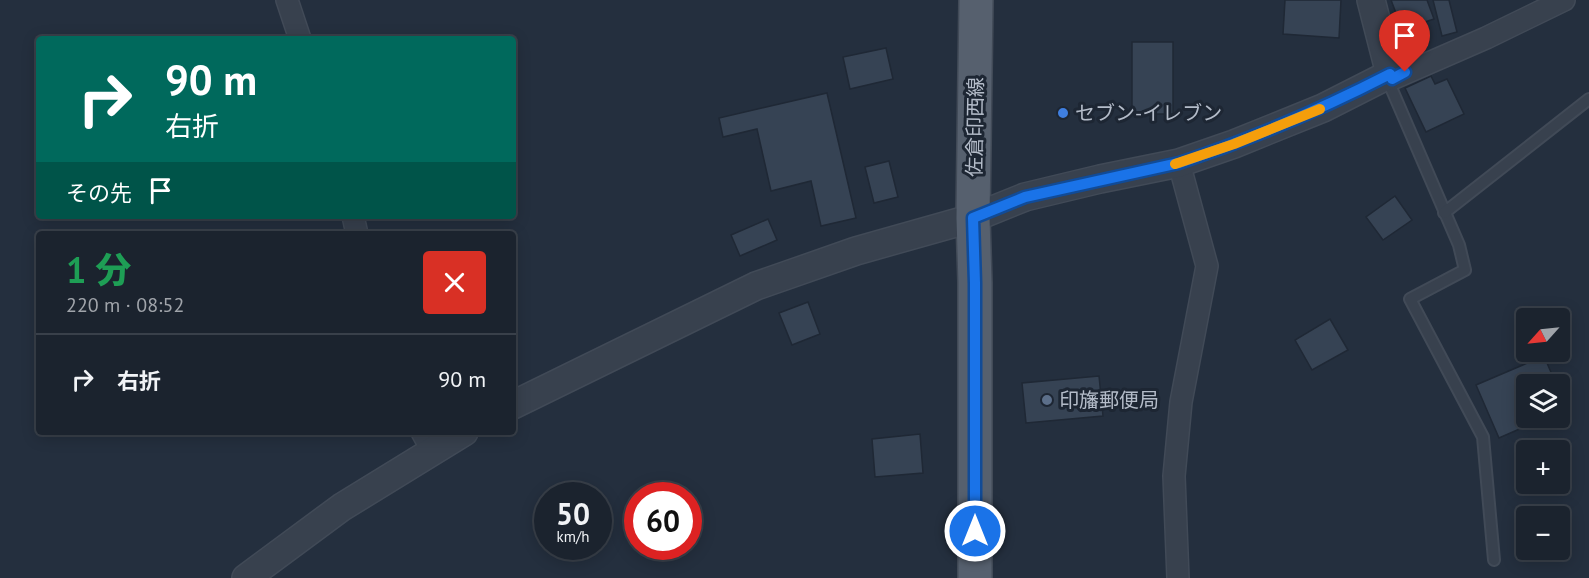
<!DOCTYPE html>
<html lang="ja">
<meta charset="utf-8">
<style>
:root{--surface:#1b232e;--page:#242b36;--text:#f1f3f6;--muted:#a0a4aa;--line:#39404a}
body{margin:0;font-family:"PT Sans","Noto Sans JP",sans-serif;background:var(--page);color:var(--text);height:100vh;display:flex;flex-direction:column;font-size:22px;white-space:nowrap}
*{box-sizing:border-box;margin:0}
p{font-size:20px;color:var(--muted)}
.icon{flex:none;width:33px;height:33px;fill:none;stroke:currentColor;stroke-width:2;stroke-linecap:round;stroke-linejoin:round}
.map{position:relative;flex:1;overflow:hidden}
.sheet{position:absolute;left:36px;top:231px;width:480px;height:204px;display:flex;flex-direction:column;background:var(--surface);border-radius:6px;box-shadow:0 3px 15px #0003,0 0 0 2px var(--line)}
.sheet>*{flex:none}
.banner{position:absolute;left:36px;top:36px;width:480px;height:183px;border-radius:6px;box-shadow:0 3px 15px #0003,0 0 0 2px var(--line);background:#00695c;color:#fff;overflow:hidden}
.needle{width:39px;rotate:243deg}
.tools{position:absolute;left:1516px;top:308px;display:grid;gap:12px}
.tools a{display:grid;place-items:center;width:54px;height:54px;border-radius:6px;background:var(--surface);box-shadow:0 3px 15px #0003,0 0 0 2px var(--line);font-size:30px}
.speed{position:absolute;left:534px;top:482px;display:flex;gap:12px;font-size:30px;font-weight:700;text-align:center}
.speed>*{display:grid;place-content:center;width:78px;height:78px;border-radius:50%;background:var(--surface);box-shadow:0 3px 15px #0003,0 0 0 2px var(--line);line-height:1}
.speed small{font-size:15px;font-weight:400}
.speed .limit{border:9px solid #d22;background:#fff;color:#111}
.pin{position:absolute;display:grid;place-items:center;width:51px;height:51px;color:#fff;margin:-62px -26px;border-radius:50% 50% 50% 0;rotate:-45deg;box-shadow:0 0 6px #0007}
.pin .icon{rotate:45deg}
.me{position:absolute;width:66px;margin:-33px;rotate:0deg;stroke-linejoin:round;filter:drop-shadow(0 0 4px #0008)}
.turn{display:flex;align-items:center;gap:21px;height:126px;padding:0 30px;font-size:27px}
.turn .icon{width:78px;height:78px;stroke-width:2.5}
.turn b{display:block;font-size:42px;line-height:51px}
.then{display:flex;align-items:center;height:57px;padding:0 30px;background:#0003;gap:12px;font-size:22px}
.round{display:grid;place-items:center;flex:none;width:63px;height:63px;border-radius:6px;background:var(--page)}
.headline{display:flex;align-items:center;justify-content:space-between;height:102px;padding:0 30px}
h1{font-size:36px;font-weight:800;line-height:45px;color:#1e9e55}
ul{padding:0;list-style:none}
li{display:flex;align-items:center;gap:18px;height:90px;padding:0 30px;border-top:2px solid var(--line)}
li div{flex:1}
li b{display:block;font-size:22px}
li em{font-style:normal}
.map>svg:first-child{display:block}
.building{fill:#364354;stroke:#1f2835;stroke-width:1.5}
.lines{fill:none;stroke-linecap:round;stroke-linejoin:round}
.service-casing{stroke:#414a57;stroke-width:14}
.minor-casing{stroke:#414a57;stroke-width:24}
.tertiary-casing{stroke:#414a57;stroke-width:30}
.primary-casing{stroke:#414a57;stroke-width:36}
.service{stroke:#38414e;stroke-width:10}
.minor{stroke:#38414e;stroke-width:21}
.tertiary{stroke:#38414e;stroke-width:27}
.primary{stroke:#56606e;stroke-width:33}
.route-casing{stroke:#114b97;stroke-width:15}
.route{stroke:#1a73e8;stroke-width:10}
.slow{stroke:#f59e0b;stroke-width:10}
.shop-dot{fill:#3f7fe0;stroke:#1d2633;stroke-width:2}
.service-dot{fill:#5c6f8a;stroke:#1d2633;stroke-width:2}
.labels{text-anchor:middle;stroke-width:6;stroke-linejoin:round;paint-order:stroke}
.poi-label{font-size:20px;fill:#b4bcc9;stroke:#1d2633;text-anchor:start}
.street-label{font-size:20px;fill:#b4bcc9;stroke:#1d2633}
</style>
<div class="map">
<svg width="1589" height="578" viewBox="0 0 1589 578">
<rect width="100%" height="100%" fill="#242f3e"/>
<g class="building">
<path d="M1285,0H1341L1339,38L1283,34Z"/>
<path d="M1391,0H1427L1434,19L1410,27L1404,11L1396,13Z"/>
<path d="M1433,0H1449L1457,32L1442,36Z"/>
<rect x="1132" y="42" width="41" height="72"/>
<path d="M886,48L893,79L850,89L843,57Z"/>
<path d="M1431,76L1435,84L1447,79L1464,114L1426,132L1405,88Z"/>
<path d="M827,93L856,218L821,226L811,181L771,191L757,129L723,137L719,118Z"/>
<path d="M889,161L898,197L874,203L865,167Z"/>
<path d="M1395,196L1412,220L1383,240L1366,217Z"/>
<path d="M768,219L777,240L740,256L731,235Z"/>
<path d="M808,302L820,334L792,345L779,313Z"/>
<path d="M1330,319L1348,350L1312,370L1295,340Z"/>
<path d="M1544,356L1556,384H1527V417H1547L1499,438L1476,385Z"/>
<path d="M1099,376L1103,416L1026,423L1022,383Z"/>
<path d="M920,434L923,473L875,477L872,439Z"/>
</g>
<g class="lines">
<g class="service-casing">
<g id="service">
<path d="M1386,76L1459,245L1465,270L1410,299L1483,437L1494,560"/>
<path d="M1444,213L1589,99"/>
</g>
</g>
<g class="minor-casing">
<g id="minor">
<path d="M287,0L300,39"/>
<path d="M1390,74L1392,79L1486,38L1564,0"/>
<path d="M353,216L357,234"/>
<path d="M422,432L432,450"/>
<path d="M1178,578L1174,476L1181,402L1207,266L1179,163"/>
</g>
</g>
<g class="tertiary-casing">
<g id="tertiary">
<path d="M513,405L756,286L856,251L973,218L1025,197L1100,179L1179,163L1234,144L1323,108L1390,74L1371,0"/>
<path d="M246,578L342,507L464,432"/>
</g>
</g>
<g class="primary-casing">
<path id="primary" d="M975,578V283L973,218L976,0"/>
</g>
<use href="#service" class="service"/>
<use href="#minor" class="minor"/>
<use href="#tertiary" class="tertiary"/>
<use href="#primary" class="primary"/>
</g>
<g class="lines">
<g class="route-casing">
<path id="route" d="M975,531V283L973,218L1025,197L1179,163C1252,139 1322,109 1390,74L1392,79L1405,72"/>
</g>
<use href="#route" class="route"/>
<path class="slow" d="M1175,164L1234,144L1320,109"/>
</g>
<circle class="shop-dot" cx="1063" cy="113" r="6"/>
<circle class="service-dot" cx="1047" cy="400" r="6"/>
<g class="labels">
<g class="poi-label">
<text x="1075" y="120">セブン-イレブン</text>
<text x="1059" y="407">印旛郵便局</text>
</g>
<g class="street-label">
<text transform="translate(975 127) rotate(-89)" y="7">佐倉印西線</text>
</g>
</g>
</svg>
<div class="tools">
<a><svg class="needle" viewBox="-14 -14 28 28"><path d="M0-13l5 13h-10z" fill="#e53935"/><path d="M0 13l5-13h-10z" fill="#a0a4aa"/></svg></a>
<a><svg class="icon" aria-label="layers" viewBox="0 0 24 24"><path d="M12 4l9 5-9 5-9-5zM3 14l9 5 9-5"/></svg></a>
<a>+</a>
<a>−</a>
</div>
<div class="speed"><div>50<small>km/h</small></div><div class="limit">60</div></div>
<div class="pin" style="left:1405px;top:72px;background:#d93025"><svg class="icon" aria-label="arrive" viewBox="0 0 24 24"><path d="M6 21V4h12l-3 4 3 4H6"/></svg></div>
<svg class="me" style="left:975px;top:531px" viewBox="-20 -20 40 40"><circle r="17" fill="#1a73e8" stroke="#fff" stroke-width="3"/><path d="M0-11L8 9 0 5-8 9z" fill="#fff"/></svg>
<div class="banner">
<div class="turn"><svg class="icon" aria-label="right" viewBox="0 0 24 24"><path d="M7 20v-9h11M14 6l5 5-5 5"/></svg><div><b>90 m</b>右折</div></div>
<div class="then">その先<svg class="icon" aria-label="arrive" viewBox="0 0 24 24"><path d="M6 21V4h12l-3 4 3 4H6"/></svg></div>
</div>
<section class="sheet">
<div class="headline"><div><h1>1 分</h1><p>220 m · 08:52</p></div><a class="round" style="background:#d93025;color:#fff"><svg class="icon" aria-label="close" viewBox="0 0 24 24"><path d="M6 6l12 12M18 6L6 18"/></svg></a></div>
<ul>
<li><svg class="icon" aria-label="right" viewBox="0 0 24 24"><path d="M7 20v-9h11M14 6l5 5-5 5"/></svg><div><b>右折</b></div><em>90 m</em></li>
</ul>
</section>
</div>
